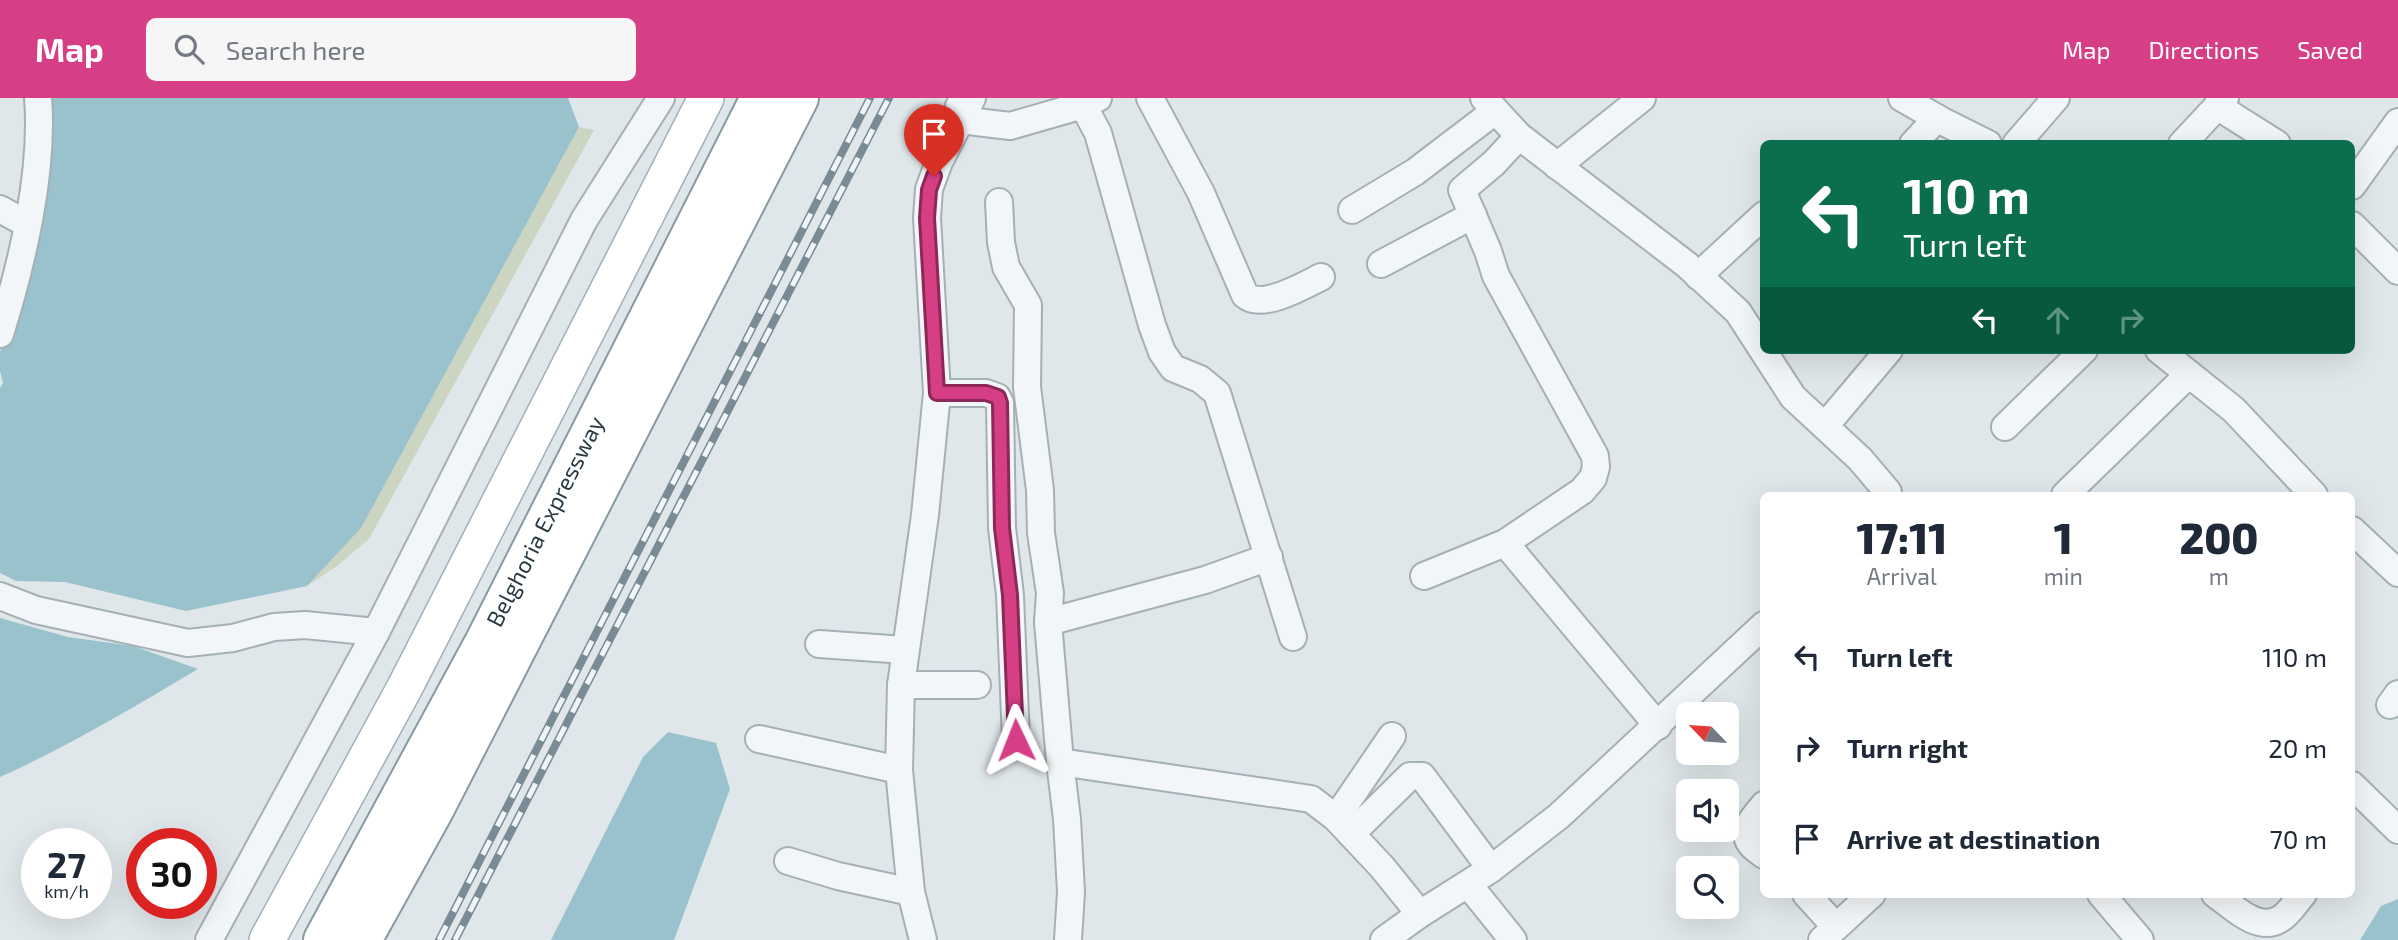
<!DOCTYPE html>
<style>
:root{--surface:#fff;--page:#f6f6f7;--text:#1f2937;--muted:#747a83;--accent:#d63e86}
body{margin:0;font-family:"Exo 2",sans-serif;background:var(--page);color:var(--text);height:100vh;display:flex;flex-direction:column;font-size:26px;white-space:nowrap}
*{box-sizing:border-box;margin:0}
p{font-size:23px;color:var(--muted)}
.icon{flex:none;width:38px;height:38px;fill:none;stroke:currentColor;stroke-width:2;stroke-linecap:round;stroke-linejoin:round}
.map{position:relative;flex:1;overflow:hidden}
.panel{position:absolute;left:1760px;top:394px;width:595px;height:406px;display:flex;flex-direction:column;background:var(--surface);border-radius:10px;box-shadow:0 7px 28px #0002}
.panel>*{flex:none}
.banner{position:absolute;left:1760px;top:42px;width:595px;height:214px;border-radius:10px;box-shadow:0 7px 28px #0002;background:#0b6e4f;color:#fff;overflow:hidden}
.needle{width:46px;rotate:295deg}
.fabs{position:absolute;left:1676px;top:604px;display:grid;gap:14px}
.fabs a{display:grid;place-items:center;width:63px;height:63px;border-radius:10px;background:var(--surface);box-shadow:0 7px 28px #0002;font-size:35px}
.speed{position:absolute;left:21px;top:730px;display:flex;gap:14px;font-size:35px;font-weight:700;text-align:center}
.speed>*{display:grid;place-content:center;width:91px;height:91px;border-radius:50%;background:var(--surface);box-shadow:0 7px 28px #0002;line-height:1}
.speed small{font-size:18px;font-weight:400}
.speed .limit{border:10px solid #d22;background:#fff;color:#111}
.pin{position:absolute;display:grid;place-items:center;width:60px;height:60px;color:#fff;margin:-72px -30px;border-radius:50% 50% 50% 0;rotate:-45deg;box-shadow:0 0 7px #0007}
.pin .icon{rotate:45deg}
.me{position:absolute;width:77px;margin:-38px;rotate:358deg;stroke-linejoin:round;filter:drop-shadow(0 0 5px #0008)}
.turn{display:flex;align-items:center;gap:24px;height:147px;padding:0 28px;font-size:32px}
.turn .icon{width:91px;height:91px;stroke-width:2.5}
.turn b{display:block;font-size:49px;line-height:60px}
.lanes{display:flex;align-items:center;height:66px;padding:0 28px;background:#0003;justify-content:center;gap:35px;direction:ltr}
.lanes .off{opacity:.35}
.eta{display:flex;justify-content:space-evenly;align-items:center;height:119px;text-align:center}
.eta b{font-size:42px;font-weight:800;line-height:49px}
ul{padding:0;list-style:none}
li{display:flex;align-items:center;gap:21px;height:91px;padding:0 28px}
li div{flex:1}
li b{display:block;font-size:26px}
li em{font-style:normal}
header{display:flex;align-items:center;gap:42px;box-sizing:border-box;height:98px;padding:0 35px;background:var(--accent);color:#fff}
header strong{font-size:33px}
nav{display:flex;gap:38px;margin-inline-start:auto;font-size:24px}
.search{width:490px;height:63px;background:var(--page);display:flex;align-items:center;gap:18px;box-sizing:border-box;padding:0 24px;border-radius:10px;color:var(--muted);font-size:26px}
.map>svg:first-child{display:block}
.green{fill:#ccd5c1}
.water{fill:#99c2cc}
.lines{fill:none;stroke-linecap:round;stroke-linejoin:round}
.minor-casing{stroke:#a5b0b5;stroke-width:30}
.major-casing{stroke:#9fb0b7;stroke-width:38}
.highway-casing{stroke:#879aa2;stroke-width:42}
.minor{stroke:#f3f6f8;stroke-width:26}
.major{stroke:#fff;stroke-width:35}
.highway{stroke:#fff;stroke-width:38}
.rail-casing{stroke:#798c95;stroke-width:8}
.rail{stroke:#f0f5f7;stroke-width:5;stroke-dasharray:16;stroke-linecap:butt}
.route-casing{stroke:#8b2857;stroke-width:18}
.route{stroke:#d63e86;stroke-width:12}
.labels{text-anchor:middle;stroke-width:5;stroke-linejoin:round;paint-order:stroke}
.street-label{font-size:23px;fill:#283a43;stroke:#f0f5f7}
</style>
<header>
<strong>Map</strong>
<div class="search"><svg class="icon" aria-label="search" viewBox="0 0 24 24"><circle cx="10" cy="10" r="6"/><path d="M15 15l6 6"/></svg>Search here</div>
<nav><a>Map</a><a>Directions</a><a>Saved</a></nav>
</header>
<div class="map">
<svg width="2398" height="842" viewBox="0 0 2398 842">
<rect width="100%" height="100%" fill="#e0e7ea"/>
<path class="green" d="M579,29L594,32L369,441L337,468L307,488L361,429Z"/>
<g class="water">
<path d="M42,0H568L579,29L361,430L307,488L186,513L65,484L16,483L0,475V290L3,285L0,273V255L44,39Z"/>
<path d="M0,520L68,539L133,548L198,571C134,609 69,648 0,679Z"/>
<path d="M668,634L716,645L730,691L674,842H551L643,659Z"/>
<path d="M2398,801V842H2360L2381,808Z"/>
</g>
<g class="lines">
<g class="minor-casing">
<g id="minor">
<path d="M1150,0L1201,95L1245,197C1262,212 1303,188 1321,179"/>
<path d="M1484,0L1519,38L1687,167L1738,214L1793,299L1860,361L1888,394"/>
<path d="M1902,0L1944,24L1988,46"/>
<path d="M1083,7L1098,35L1152,227L1162,254L1173,270L1200,281L1217,295L1293,539"/>
<path d="M959,8L960,22L1010,28L1083,7L1098,0"/>
<path d="M2217,8L2277,46"/>
<path d="M1913,46L1937,20"/>
<path d="M2016,46L2056,0"/>
<path d="M2182,46L2225,0"/>
<path d="M1557,68L1642,0"/>
<path d="M2352,88L2398,24"/>
<path d="M999,104L1001,144L1006,169L1028,207L1027,289L1040,392L1041,435L1050,495L1048,524"/>
<path d="M0,111L27,126"/>
<path d="M1352,112L1415,74L1495,13"/>
<path d="M2352,127L2398,173"/>
<path d="M1381,166L1473,117"/>
<path d="M1698,178L1764,117"/>
<path d="M0,236C22,166 44,73 38,0"/>
<path d="M2159,252L2234,312L2314,397"/>
<path d="M937,295H986L997,299L1000,305L1002,430L1010,497L1016,642"/>
<path d="M1825,328L1889,252"/>
<path d="M2005,329L2084,252"/>
<path d="M2065,397L2189,276"/>
<path d="M2352,432L2398,475"/>
<path d="M1505,445L1658,628"/>
<path d="M1424,478L1505,445L1582,393L1593,380L1596,369L1595,358L1496,178L1488,153L1462,92L1494,65L1519,38"/>
<path d="M0,498L36,512L188,545L233,540L274,529L305,527L376,534"/>
<path d="M819,546L905,552"/>
<path d="M901,587H977"/>
<path d="M2390,607L2398,596"/>
<path d="M759,641L899,672"/>
<path d="M1060,664L1311,701L1336,720L1382,769L1420,816"/>
<path d="M2352,687L2398,732"/>
<path d="M1764,707C1756,717 1741,731 1750,745C1752,749 1760,754 1764,757"/>
<path d="M1336,720L1392,638"/>
<path d="M1351,736L1410,678H1422L1491,771"/>
<path d="M788,763L838,778L911,794"/>
<path d="M1468,786L1513,842"/>
<path d="M1806,796L1835,828"/>
<path d="M2101,796L2140,842"/>
<path d="M2215,796C2232,808 2258,835 2280,821C2289,816 2296,804 2303,796"/>
<path d="M209,842L376,534L584,122L661,0"/>
<path d="M923,842L911,794L899,672L901,587L925,417L937,295L927,120L929,91L939,64L972,0"/>
<path d="M1068,842L1071,794L1067,721L1060,664L1048,524L1205,482L1269,459"/>
<path d="M1384,842L1420,816L1491,771L1559,718L1764,527"/>
<path d="M1822,842L1872,796"/>
</g>
</g>
<g class="major-casing">
<path id="major" d="M267,842L405,589L706,0"/>
</g>
<g class="highway-casing">
<g id="highway">
<path id="s1" d="M323,842L485,543L760,0"/>
<path d="M362,842L434,712L799,0"/>
</g>
</g>
<use href="#minor" class="minor"/>
<use href="#major" class="major"/>
<use href="#highway" class="highway"/>
<g class="rail-casing">
<g id="rail">
<path d="M439,842L870,0"/>
<path d="M455,842L889,0"/>
</g>
</g>
<use href="#rail" class="rail"/>
</g>
<g class="lines">
<g class="route-casing">
<path id="route" d="M934,78L929,92L927,120L937,295H986L998,299L1000,305L1002,430L1010,497L1016,642"/>
</g>
<use href="#route" class="route"/>
</g>
<g class="labels">
<g class="street-label">
<text dy="8" stroke="none"><textPath href="#s1" startOffset="474">Belghoria Expressway</textPath></text>
</g>
</g>
</svg>
<div class="fabs">
<a><svg class="needle" viewBox="-14 -14 28 28"><path d="M0-13l5 13h-10z" fill="#e53935"/><path d="M0 13l5-13h-10z" fill="#747a83"/></svg></a>
<a><svg class="icon" aria-label="sound" viewBox="0 0 24 24"><path d="M4 9h4l5-4v14l-5-4H4zM17 9q2 3 0 6"/></svg></a>
<a><svg class="icon" aria-label="search" viewBox="0 0 24 24"><circle cx="10" cy="10" r="6"/><path d="M15 15l6 6"/></svg></a>
</div>
<div class="speed"><div>27<small>km/h</small></div><div class="limit">30</div></div>
<div class="pin" style="left:934px;top:78px;background:#d93025"><svg class="icon" aria-label="arrive" viewBox="0 0 24 24"><path d="M6 21V4h12l-3 4 3 4H6"/></svg></div>
<svg class="me" style="left:1016px;top:642px" viewBox="-20 -20 40 40"><path d="M0-17L14 15 0 8-14 15z" fill="#d63e86" stroke="#fff" stroke-width="4"/></svg>
<div class="banner">
<div class="turn"><svg class="icon" aria-label="left" viewBox="0 0 24 24"><path d="M17 20v-9H6M10 6l-5 5 5 5"/></svg><div><b>110 m</b>Turn left</div></div>
<div class="lanes"><svg class="icon" aria-label="left" viewBox="0 0 24 24"><path d="M17 20v-9H6M10 6l-5 5 5 5"/></svg><svg class="icon off" aria-label="ahead" viewBox="0 0 24 24"><path d="M12 20V5M6 11l6-6 6 6"/></svg><svg class="icon off" aria-label="right" viewBox="0 0 24 24"><path d="M7 20v-9h11M14 6l5 5-5 5"/></svg></div>
</div>
<section class="panel">
<div class="eta">
<div><b>17:11</b><p>Arrival</p></div>
<div><b>1</b><p>min</p></div>
<div><b>200</b><p>m</p></div>
</div>
<ul>
<li><svg class="icon" aria-label="left" viewBox="0 0 24 24"><path d="M17 20v-9H6M10 6l-5 5 5 5"/></svg><div><b>Turn left</b></div><em>110 m</em></li>
<li><svg class="icon" aria-label="right" viewBox="0 0 24 24"><path d="M7 20v-9h11M14 6l5 5-5 5"/></svg><div><b>Turn right</b></div><em>20 m</em></li>
<li><svg class="icon" aria-label="arrive" viewBox="0 0 24 24"><path d="M6 21V4h12l-3 4 3 4H6"/></svg><div><b>Arrive at destination</b></div><em>70 m</em></li>
</ul>
</section>
</div>
